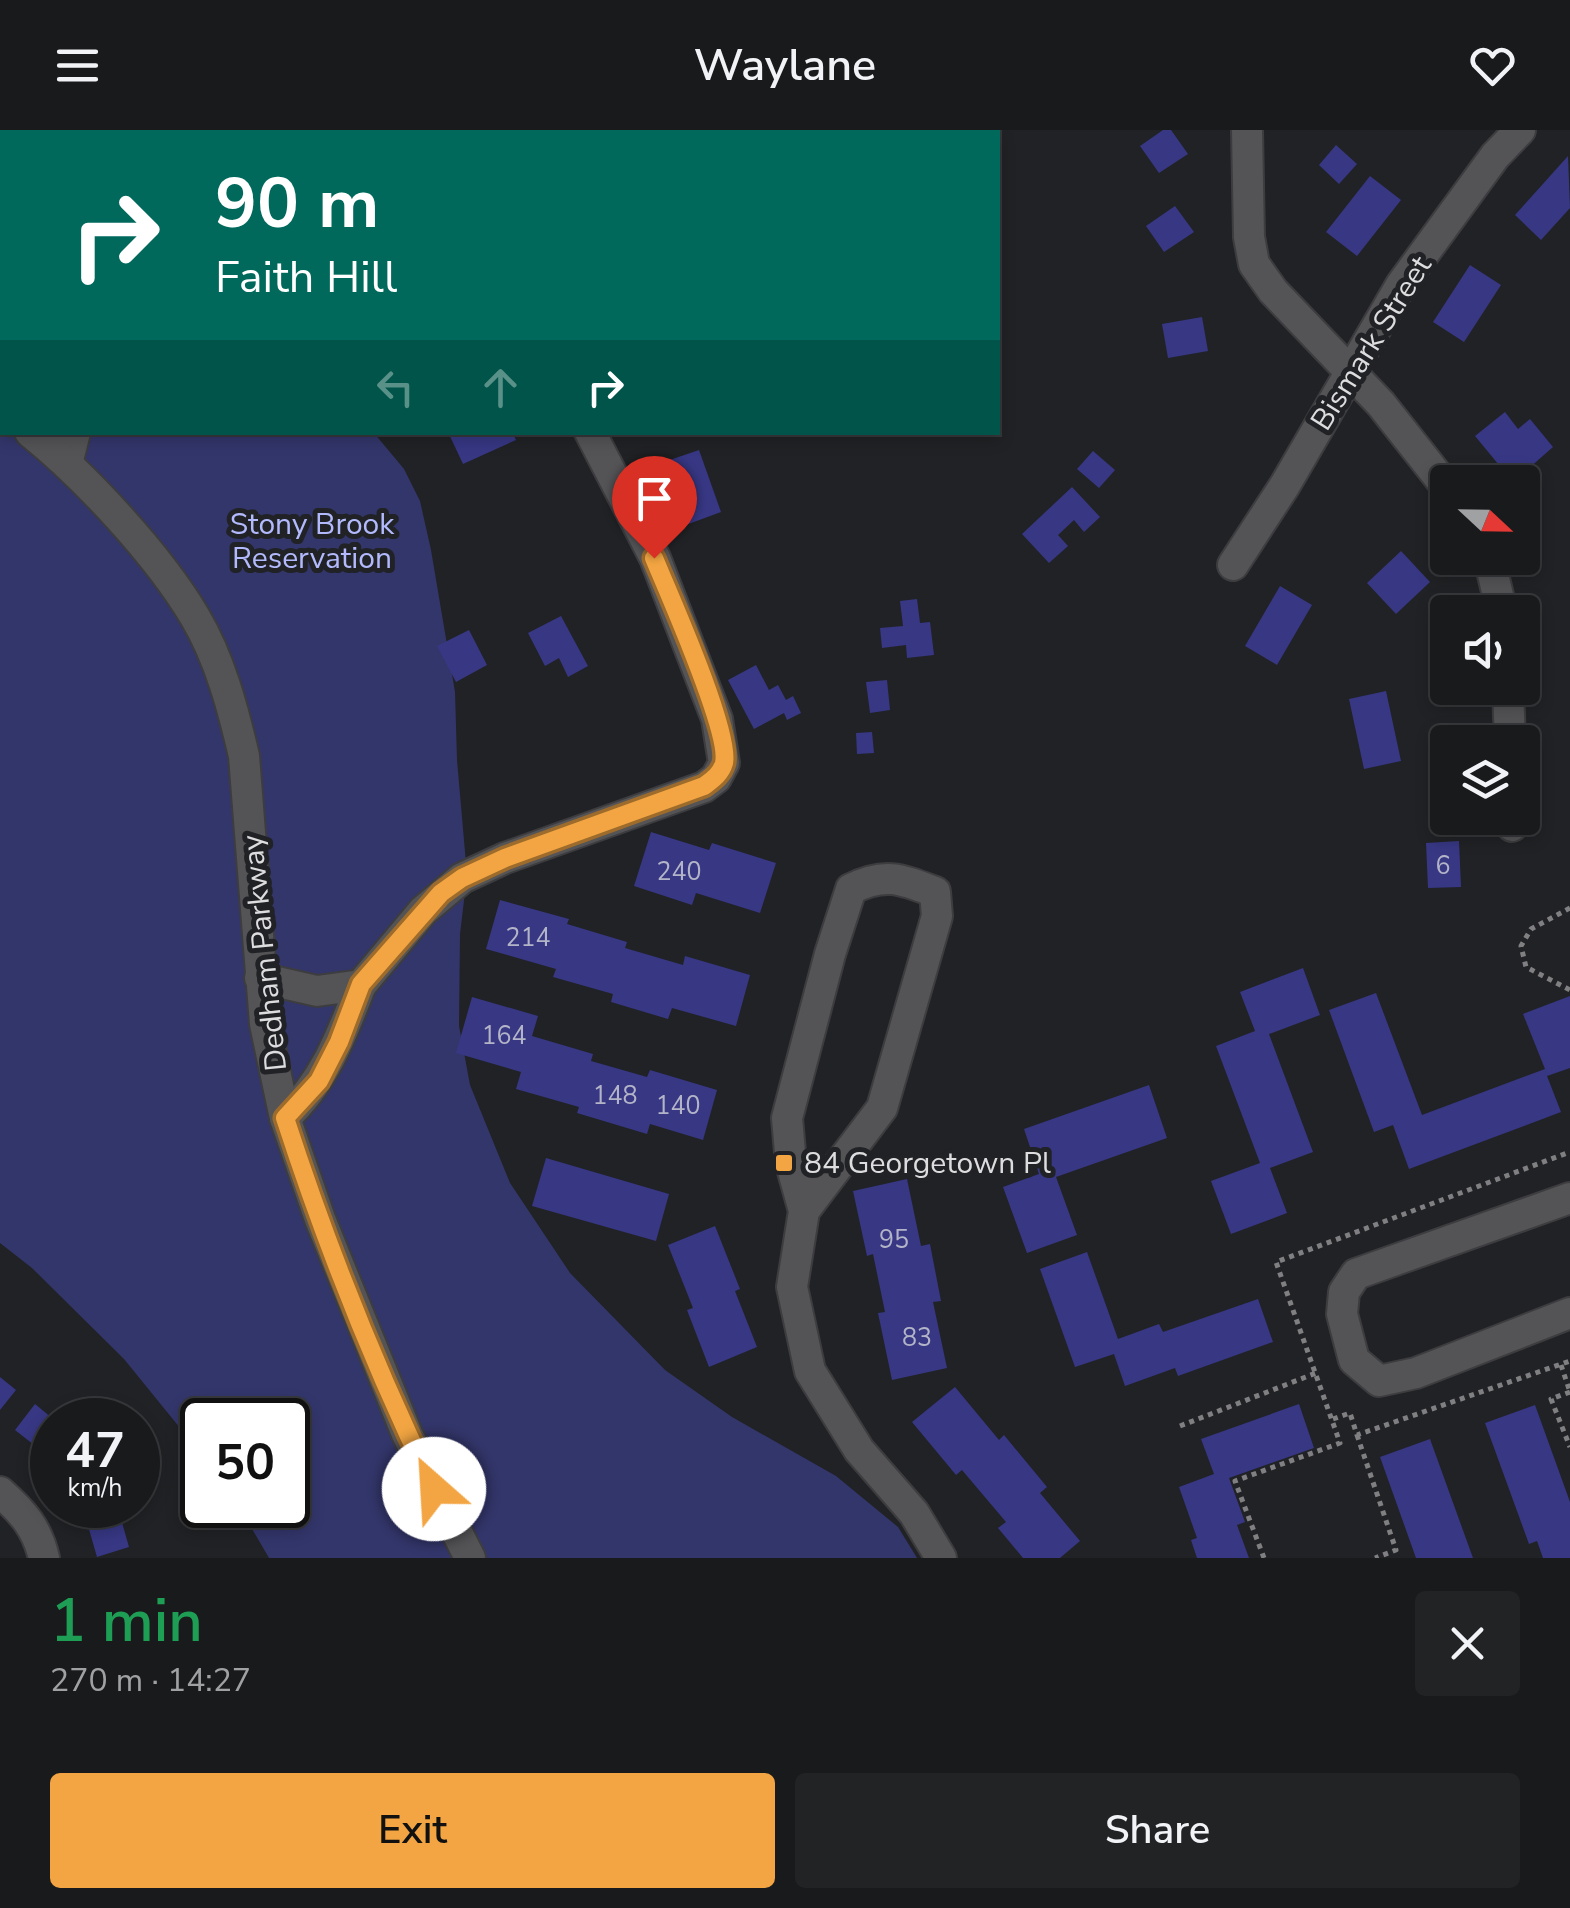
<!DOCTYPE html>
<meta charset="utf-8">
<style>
:root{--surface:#191a1c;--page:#222325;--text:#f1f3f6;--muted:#9fa1a3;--line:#37383b;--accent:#f2a542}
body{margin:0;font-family:"Nunito Sans",sans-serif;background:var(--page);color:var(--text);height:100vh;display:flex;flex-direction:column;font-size:38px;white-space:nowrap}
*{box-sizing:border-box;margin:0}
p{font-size:32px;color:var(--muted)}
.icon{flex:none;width:55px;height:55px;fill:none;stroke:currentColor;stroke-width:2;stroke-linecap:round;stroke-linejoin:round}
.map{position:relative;height:1428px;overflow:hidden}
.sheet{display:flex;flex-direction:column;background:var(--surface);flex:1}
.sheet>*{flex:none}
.banner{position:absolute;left:0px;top:0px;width:1000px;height:305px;box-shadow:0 5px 15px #0003,0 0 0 2px var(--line);background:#00695c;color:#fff;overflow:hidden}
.needle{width:65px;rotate:112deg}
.fabs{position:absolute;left:1430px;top:335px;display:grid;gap:20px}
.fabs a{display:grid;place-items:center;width:110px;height:110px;border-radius:10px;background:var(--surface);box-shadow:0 5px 15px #0003,0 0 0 2px var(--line);font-size:50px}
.speed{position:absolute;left:30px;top:1268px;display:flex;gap:20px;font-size:50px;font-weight:700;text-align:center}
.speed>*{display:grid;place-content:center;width:130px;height:130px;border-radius:50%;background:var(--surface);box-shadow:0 5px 15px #0003,0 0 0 2px var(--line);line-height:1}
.speed small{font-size:25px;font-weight:400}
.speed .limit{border:5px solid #111;border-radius:15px;background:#fff;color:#111}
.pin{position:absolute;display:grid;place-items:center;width:85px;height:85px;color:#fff;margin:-102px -42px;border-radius:50% 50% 50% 0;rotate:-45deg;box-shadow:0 0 10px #0007}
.pin .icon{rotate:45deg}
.me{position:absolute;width:110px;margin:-55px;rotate:334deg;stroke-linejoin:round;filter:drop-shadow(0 0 8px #0008)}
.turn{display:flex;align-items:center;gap:35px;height:210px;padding:0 50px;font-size:45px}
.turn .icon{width:130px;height:130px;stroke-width:2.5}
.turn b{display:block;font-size:70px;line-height:85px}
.lanes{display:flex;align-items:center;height:95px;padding:0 50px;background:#0003;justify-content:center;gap:50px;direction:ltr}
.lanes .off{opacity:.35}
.round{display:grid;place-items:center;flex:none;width:105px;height:105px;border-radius:10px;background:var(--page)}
.summary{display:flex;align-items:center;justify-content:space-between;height:170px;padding:0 50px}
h1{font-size:60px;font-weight:600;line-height:75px;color:#1e9e55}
.action{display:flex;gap:20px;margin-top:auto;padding:20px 50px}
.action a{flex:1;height:115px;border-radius:10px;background:var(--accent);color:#111;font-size:40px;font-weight:600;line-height:115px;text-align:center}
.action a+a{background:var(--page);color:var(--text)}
header{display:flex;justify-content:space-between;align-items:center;height:130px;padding:0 50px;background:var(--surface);font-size:45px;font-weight:600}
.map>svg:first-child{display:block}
.green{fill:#33366b}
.building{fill:#373784}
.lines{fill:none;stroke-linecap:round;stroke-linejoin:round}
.street-casing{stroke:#3d3d40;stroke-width:34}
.secondary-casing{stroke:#3d3d40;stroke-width:34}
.path{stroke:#808083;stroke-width:5;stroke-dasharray:5 5;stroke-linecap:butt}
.street{stroke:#545457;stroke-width:30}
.secondary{stroke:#545457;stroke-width:30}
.route-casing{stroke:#9d6b2b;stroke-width:25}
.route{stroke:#f2a542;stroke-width:18}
.poi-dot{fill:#f2a542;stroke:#212225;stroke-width:4}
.labels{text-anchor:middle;stroke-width:10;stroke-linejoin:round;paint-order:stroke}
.number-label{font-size:25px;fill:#b4b4c8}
.street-label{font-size:30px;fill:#dddddf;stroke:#212225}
.park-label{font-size:30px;fill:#b2bafd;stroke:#212225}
.poi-label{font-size:30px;fill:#dddddf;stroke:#212225;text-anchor:start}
</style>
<header><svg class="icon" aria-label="menu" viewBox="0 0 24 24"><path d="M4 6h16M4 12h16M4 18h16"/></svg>Waylane<svg class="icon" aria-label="heart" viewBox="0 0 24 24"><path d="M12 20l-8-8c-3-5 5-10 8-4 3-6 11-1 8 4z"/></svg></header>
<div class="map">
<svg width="1570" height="1428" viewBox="0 0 1570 1428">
<rect width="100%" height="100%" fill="#212225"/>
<path class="green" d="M0,0L132,2H2V302L374,303L404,339L420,371L431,420L455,562L457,630L467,745L460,804L459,896L470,955L510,1053L570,1143L665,1240L732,1287L836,1346L898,1397L917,1428H269L238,1375H288V1290H202V1325L124,1229L32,1138L0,1113Z"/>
<g class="building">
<path d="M1163,0H1171L1188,24L1159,43L1140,16Z"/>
<path d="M1336,15L1357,34L1339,54L1319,35Z"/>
<path d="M1568,26L1570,78L1541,110L1515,85Z"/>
<path d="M1370,46L1401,70L1357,126L1326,102Z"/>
<path d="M1175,76L1194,102L1164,122L1146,96Z"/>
<path d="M1470,135L1501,155L1464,212L1433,192Z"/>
<path d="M1202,187L1208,221L1168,228L1162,194Z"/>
<path d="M1505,282L1518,299L1530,289L1553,317L1513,352L1475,306Z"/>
<path d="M448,302H512L516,310L463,334Z"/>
<path d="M699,320L721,382L683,396L661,333Z"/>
<path d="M1093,321L1115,340L1099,358L1077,339Z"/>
<path d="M1072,357L1100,387L1084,402L1074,390L1058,405L1068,416L1049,433L1022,404Z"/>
<path d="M1401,421L1430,452L1396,484L1367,453Z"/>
<path d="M1280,456L1312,475L1277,535L1245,516Z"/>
<path d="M917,469L920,493L930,492L934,525L907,528L906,515L882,518L880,498L903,496L900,471Z"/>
<path d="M561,486L588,536L568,547L559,528L545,536L528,503Z"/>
<path d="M469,500L487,535L456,552L437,516Z"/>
<path d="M756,535L769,560L778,555L786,570L793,566L801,583L787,590L784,583L754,599L728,550Z"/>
<path d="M887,550L890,580L870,583L866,552Z"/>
<path d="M1386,561L1401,631L1364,639L1349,569Z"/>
<path d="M872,602L874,623L857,624L856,603Z"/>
<path d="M651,702L709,720L712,713L776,733L760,783L696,763L692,775L634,756Z"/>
<path d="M1459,711L1461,757L1428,758L1426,713Z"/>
<path d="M500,770L569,789L567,794L627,812L625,818L683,835L685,826L750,845L736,896L672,878L668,889L611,872L613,864L553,847L556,839L486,819Z"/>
<path d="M1303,838L1320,885L1269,904L1313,1022L1270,1038L1287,1083L1231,1104L1211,1051L1260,1033L1216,916L1255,901L1240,862Z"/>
<path d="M1376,863L1422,985L1545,939L1523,884L1570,866V938L1547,946L1561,982L1409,1039L1393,995L1374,1002L1329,880Z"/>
<path d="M472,867L538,886L532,906L593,924L591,931L647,947L650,940L717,960L703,1010L650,994L647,1004L577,983L579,977L516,959L521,942L456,923Z"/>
<path d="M1149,955L1167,1008L1056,1047L1077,1105L1027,1123L1003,1057L1039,1044L1024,999Z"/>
<path d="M546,1028L669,1064L656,1111L532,1076Z"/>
<path d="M907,1049L921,1116L930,1114L941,1171L933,1172L947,1238L892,1250L878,1183L885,1182L873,1124L867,1126L853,1061Z"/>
<path d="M715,1096L740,1159L735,1161L757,1217L709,1237L687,1180L693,1178L668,1115Z"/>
<path d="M1087,1122L1118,1209L1159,1194L1163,1202L1258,1169L1273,1212L1178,1246L1175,1238L1125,1256L1114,1224L1075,1237L1040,1139Z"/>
<path d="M0,1247L16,1260L0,1280Z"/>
<path d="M955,1257L999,1310L1004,1305L1047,1357L1040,1363L1080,1411L1060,1428H1023L998,1398L1006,1392L962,1340L956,1345L912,1292Z"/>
<path d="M35,1274L52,1288V1329L15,1300Z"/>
<path d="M1299,1274L1314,1318L1229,1348L1245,1392L1237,1395L1249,1428H1197L1191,1410L1197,1408L1179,1357L1214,1344L1201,1309Z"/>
<path d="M1535,1275L1570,1372V1428H1543L1537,1411L1529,1414L1485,1293Z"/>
<path d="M1430,1309L1473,1428H1416L1380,1327Z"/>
<path d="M82,1375H117L129,1417L97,1427Z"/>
</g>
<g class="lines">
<g class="street-casing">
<g id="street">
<path d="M1247,0L1249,107L1254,134L1273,161L1381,274L1448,359"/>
<path d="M67,334L75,302"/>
<path d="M1489,428L1502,482"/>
<path d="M1233,435L1285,355L1401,155L1495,26L1520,0"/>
<path d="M1508,558L1510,612"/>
<path d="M1511,688L1512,696"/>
<path d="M260,848L317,861L361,855C342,904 325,951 285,988"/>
<path d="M361,855L423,781L462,748L505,728L704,657L716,648L724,633L717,589L655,428L590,302"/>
<path d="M1570,1068L1356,1144L1344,1162L1342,1184L1354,1230L1379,1251L1416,1243L1570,1183"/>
<path d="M804,1081L882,978L937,786L935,762C901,749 885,742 851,759L830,824L787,988L791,1034L804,1081L792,1157L810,1241L859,1320L914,1383L941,1428"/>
<path d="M0,1362C23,1382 37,1398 44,1428"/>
</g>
</g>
<g class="secondary-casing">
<g id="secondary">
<path d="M0,280L2,282"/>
<path d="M30,302C86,347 159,426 195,487C220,529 233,579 244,626L265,894L285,988L320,1089L407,1304L470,1428"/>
</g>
</g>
<g class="path">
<path d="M1570,778L1531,799L1521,816L1526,837L1570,860"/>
<path d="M1561,1235L1570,1262"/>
<path d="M1570,1262L1551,1269L1570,1317"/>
<path d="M1333,1289L1350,1283L1357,1305L1570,1231"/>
<path d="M1180,1296L1316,1243"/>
<path d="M1357,1305L1396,1420L1375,1428"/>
<path d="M1264,1428L1235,1351L1340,1313L1276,1132L1570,1022"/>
</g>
<use href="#street" class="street"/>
<use href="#secondary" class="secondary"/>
</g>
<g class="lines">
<g class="route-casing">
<path id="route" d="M434,1359C376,1240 326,1114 285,988L319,951L339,912L361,854L441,763L462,748L505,728L704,656C712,650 721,644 724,633C731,603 669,464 654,428"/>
</g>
<use href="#route" class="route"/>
</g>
<rect class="poi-dot" x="774" y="1023" width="20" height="20" rx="5"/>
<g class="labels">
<g class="number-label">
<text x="1443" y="744">6</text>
<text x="679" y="750">240</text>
<text x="528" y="816">214</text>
<text x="504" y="914">164</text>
<text x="615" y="974">148</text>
<text x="678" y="984">140</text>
<text x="894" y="1118">95</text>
<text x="917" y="1216">83</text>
</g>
<g class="street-label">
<text transform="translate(1371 213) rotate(-58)" y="10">Bismark Street</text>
<text transform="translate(264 823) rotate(-96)" y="10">Dedham Parkway</text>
</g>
<g class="park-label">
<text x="312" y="404">Stony Brook<tspan x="312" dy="34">Reservation</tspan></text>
</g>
<g class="poi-label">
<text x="804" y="1043">84 Georgetown Pl</text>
</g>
</g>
</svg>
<div class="fabs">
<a><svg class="needle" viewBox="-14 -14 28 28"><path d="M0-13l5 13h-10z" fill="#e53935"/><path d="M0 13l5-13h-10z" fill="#9fa1a3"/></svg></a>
<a><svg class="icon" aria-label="sound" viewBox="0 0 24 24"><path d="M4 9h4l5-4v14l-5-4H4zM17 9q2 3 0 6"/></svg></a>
<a><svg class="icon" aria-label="layers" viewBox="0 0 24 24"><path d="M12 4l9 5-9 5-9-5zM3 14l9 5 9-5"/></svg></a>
</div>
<div class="speed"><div>47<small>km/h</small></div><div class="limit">50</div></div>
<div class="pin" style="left:654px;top:428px;background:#d93025"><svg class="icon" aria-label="arrive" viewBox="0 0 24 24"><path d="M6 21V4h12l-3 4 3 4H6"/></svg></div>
<svg class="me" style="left:434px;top:1359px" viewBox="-20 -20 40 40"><circle r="19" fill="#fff"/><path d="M0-13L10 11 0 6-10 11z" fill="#f2a542"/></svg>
<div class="banner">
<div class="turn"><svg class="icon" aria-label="right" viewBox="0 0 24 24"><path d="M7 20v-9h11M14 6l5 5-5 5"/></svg><div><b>90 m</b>Faith Hill</div></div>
<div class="lanes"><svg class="icon off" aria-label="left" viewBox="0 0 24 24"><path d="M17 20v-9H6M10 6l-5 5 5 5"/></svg><svg class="icon off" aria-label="ahead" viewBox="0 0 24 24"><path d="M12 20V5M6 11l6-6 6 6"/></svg><svg class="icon" aria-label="right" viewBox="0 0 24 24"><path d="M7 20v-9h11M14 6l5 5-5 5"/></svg></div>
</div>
</div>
<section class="sheet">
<div class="summary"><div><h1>1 min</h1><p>270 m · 14:27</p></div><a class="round"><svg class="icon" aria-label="close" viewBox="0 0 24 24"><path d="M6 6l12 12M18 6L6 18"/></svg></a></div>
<div class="action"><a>Exit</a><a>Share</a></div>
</section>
